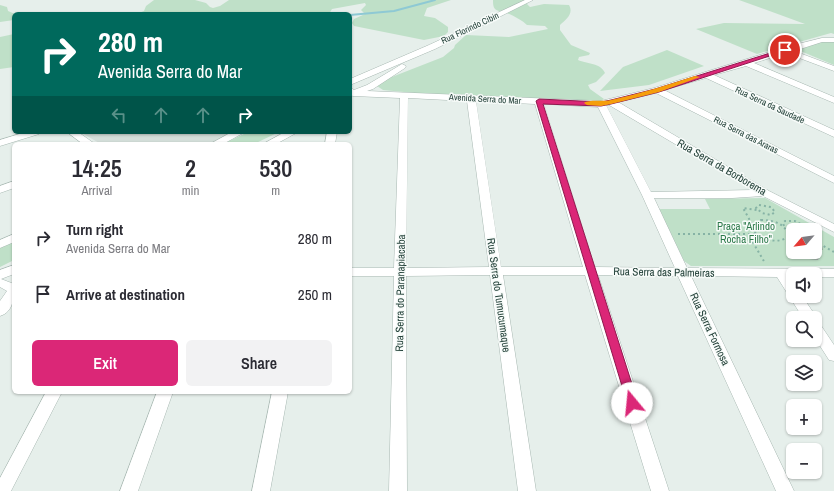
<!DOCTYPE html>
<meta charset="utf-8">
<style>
:root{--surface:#fff;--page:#f2f2f3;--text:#2b2b33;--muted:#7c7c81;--accent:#db2777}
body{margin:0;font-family:"Archivo Narrow",sans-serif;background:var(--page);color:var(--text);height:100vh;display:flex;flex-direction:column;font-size:15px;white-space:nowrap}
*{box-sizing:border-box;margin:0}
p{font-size:13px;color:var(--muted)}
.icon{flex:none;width:22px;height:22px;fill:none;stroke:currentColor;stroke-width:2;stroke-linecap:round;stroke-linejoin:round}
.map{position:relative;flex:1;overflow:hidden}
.panel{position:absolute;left:12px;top:142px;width:340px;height:252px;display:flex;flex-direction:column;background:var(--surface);border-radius:6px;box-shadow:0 1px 3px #0004}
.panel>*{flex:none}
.hud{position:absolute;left:12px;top:12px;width:340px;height:122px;border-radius:6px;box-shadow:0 1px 3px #0004;background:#00695c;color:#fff;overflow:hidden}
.needle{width:26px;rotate:242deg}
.tools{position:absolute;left:786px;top:223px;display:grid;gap:8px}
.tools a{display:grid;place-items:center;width:36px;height:36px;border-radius:6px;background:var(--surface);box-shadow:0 1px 3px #0004;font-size:20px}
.pin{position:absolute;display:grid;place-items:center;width:34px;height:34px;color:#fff;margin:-17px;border:2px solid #fff;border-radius:50%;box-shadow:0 1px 4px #0007}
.me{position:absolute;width:44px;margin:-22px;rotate:343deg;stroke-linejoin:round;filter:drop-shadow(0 0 3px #0008)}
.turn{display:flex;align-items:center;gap:14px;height:84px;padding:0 20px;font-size:18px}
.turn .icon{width:52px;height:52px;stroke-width:2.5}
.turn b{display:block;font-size:28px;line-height:34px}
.lanes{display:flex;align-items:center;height:38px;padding:0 20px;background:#0003;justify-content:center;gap:20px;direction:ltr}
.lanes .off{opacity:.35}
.eta{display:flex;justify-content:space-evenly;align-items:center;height:68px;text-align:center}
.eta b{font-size:24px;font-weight:600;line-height:28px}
.primary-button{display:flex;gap:8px;margin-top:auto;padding:8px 20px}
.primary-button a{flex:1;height:46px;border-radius:6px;background:var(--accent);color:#fff;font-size:16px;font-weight:600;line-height:46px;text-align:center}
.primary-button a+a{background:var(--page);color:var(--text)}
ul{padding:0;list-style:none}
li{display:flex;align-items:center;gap:12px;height:56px;padding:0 20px}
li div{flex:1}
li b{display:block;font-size:15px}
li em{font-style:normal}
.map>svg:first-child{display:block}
.built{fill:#d4dfda}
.green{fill:#bfe0c8;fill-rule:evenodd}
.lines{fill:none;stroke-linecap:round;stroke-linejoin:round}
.stream{stroke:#8ec9d4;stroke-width:2}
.street-casing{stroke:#a8b8b2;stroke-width:1}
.path{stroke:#86b3a5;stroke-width:2;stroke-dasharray:2 3;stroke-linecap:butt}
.street{fill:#fff;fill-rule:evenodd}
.wall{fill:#a1aea9}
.building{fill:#bbcac4;stroke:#838d89}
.route{fill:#db2777;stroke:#8e194d}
.slow{fill:#f59e0b}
.labels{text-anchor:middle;stroke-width:3;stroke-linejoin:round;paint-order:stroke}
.far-street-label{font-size:9px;fill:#24423a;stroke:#f7fbf9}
.street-label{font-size:11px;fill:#24423a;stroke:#f7fbf9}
.park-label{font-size:11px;fill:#2d7a4b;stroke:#f7fbf9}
</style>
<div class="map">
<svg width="834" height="491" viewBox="0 0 834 491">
<rect width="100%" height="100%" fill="#e6efeb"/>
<path class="built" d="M80,132H235L210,144H101Z"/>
<g class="green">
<path d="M154,0H195L206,3L210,7L213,8L220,6L229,0H451L427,8L424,16L435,18L448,27V32L444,36L424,40L354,26L352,23L354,19L365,14L361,10L366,5L365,3L332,9L329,14H136L144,11L146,6Z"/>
<path d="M493,0H530L527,4L530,7L544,4L569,5C574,14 566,19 560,25V30L571,45L590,53L589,55L579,57L578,60C587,64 601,63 605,73L596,82L588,85L590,89L604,99L599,102L446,96L383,90L377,86L379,82L443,57L454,48L455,45L466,35L509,37L548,29L545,26L527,25C522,20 510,14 504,12C501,11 497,11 495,9C493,7 493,3 493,0Z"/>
<path d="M739,0H834V34L831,33L757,54L696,29L724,23L805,24Z"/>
<path d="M0,5L7,7L8,11L15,14H14V20L0,22Z"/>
<path d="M14,34V67L0,69V37Z"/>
<path d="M823,41L834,42V65L798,50Z"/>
<path d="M667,50L704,66L649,85L600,91L623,67Z"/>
<path d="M248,132H279L254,144H223Z"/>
<path d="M765,198L834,237V266H691L684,261L659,209H710L705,199ZM793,230H815V252H793Z"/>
<path d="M14,242V260L0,267V248Z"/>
</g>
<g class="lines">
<path class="stream" d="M350,15L394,11L435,0"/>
<g class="street-casing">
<g id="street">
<path d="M525,0H533L435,49L350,85V79L429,45Z"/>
<path d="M822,38H834V42H822L794,51L834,66V71L786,53L754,63L834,97V103L746,66L714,75L834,130V137L706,78L664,90L834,176V183L656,93L618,102L769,191L834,224V232L763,196L732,198H654L687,268L834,269V277H815V274H793V277H790L793,282V296H802L817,318L815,321V318H803L777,277L691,276L794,491H776L678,276L598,275L669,491H651L585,275H503L536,491H518L490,275L406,276L407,491H389L394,276H350V268H394L400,98L353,96L350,95V87L354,90L367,85L402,64L406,66L405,68L373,89L367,91L601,101L654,88L782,48ZM408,98L467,101L489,267L406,268ZM476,101L535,104L583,267H501ZM544,104L598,107L642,195L675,268L595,267ZM606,105H609L753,190L651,192Z"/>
<path d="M26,132H41L39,134L0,146V140Z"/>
<path d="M67,132H78L95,144H83Z"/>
<path d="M232,132H245L223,144H210Z"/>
<path d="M285,132H298L276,144H263Z"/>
<path d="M327,132H337L335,144H325Z"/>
<path d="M14,181V188L0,193V186Z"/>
<path d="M14,234V242L0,248V240Z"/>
<path d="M14,265V274L1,279L14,284C14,296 14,312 0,316V301L7,291L0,287V270Z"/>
<path d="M815,322L820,324L834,345V361L829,360L815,338Z"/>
<path d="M46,392H62L11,491H0V478Z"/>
<path d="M157,392H173L138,491H120Z"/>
<path d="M272,392H288L270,491H252Z"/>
</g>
</g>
<g class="path">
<path d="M759,205L771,207L775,212L771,215L762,213L756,208Z"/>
<path d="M761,220C773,220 784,223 789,235C779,246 763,239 753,231L752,224Z"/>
<path d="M752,224L743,208L757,210"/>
<path d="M784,226L783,223L785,221H795L804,226V230"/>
<path d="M788,229L793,231"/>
<path d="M678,234H757"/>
<path d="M756,235L751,239L765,263"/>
<path d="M815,241L834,252"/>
</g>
<use href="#street" class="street"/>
</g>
<g class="wall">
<path d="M793,234V248L789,243Z"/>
<path d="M815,238L822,250L818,260L800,258L796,252H815Z"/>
</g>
<path class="building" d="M815,238L821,241L822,250H815Z"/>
<path class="route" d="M783,49L788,50L659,92L611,104L601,106L543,104L638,403L636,406L632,408L628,406L536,101L539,99L601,102L611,100L655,89Z"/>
<path class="slow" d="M695,76L700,77L659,92L611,104L601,106L587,105L584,103C589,99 603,102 611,100C639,94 667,85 695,76Z"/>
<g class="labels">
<g class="far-street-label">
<text transform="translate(470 28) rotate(-25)" y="3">Rua Florindo Cibin</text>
<text transform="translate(485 99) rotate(3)" y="3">Avenida Serra do Mar</text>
<text transform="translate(770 105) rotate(25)" y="3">Rua Serra da Saudade</text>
<text transform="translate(746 135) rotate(27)" y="3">Rua Serra das Araras</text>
</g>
<g class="street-label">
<text transform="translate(722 167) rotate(30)" y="4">Rua Serra da Borborema</text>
<text transform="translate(664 272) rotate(1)" y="4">Rua Serra das Palmeiras</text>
<text transform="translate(400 293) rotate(-89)" y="4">Rua Serra do Paranapiacaba</text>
<text transform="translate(499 295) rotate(82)" y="4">Rua Serra do Tumucumaque</text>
<text transform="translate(710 329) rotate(65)" y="4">Rua Serra Formosa</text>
</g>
<g class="park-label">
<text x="746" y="230">Praça "Arlindo<tspan x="746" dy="13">Rocha Filho"</tspan></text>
</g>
</g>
</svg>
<div class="tools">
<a><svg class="needle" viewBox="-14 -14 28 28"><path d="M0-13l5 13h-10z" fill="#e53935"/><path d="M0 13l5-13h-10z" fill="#7c7c81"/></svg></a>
<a><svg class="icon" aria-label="sound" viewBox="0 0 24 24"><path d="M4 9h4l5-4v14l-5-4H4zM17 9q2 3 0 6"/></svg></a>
<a><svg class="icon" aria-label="search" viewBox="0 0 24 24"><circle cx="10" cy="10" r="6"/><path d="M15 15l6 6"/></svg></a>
<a><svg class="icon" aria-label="layers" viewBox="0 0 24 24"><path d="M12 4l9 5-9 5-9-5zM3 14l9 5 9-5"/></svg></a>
<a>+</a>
<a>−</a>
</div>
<div class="pin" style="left:785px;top:50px;background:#d93025"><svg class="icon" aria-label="arrive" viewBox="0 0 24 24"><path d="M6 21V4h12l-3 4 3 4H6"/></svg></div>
<svg class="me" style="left:632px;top:403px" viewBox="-20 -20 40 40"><circle r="19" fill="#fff"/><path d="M0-13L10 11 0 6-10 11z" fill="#db2777"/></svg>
<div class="hud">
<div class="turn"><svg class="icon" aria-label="right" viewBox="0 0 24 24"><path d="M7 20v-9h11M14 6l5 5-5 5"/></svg><div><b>280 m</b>Avenida Serra do Mar</div></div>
<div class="lanes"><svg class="icon off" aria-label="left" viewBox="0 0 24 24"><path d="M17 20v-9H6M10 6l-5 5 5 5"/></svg><svg class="icon off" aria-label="ahead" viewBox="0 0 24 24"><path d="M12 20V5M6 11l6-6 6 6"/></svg><svg class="icon off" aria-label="ahead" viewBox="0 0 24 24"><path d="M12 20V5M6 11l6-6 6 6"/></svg><svg class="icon" aria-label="right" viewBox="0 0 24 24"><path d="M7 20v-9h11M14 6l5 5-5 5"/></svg></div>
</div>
<section class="panel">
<div class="eta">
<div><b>14:25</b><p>Arrival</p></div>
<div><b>2</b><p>min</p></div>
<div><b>530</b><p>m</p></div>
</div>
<ul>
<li><svg class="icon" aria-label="right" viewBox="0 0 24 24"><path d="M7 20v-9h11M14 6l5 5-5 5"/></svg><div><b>Turn right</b><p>Avenida Serra do Mar</p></div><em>280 m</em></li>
<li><svg class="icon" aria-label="arrive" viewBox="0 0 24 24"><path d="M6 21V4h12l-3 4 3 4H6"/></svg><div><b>Arrive at destination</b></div><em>250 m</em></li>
</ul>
<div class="primary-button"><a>Exit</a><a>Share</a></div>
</section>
</div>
